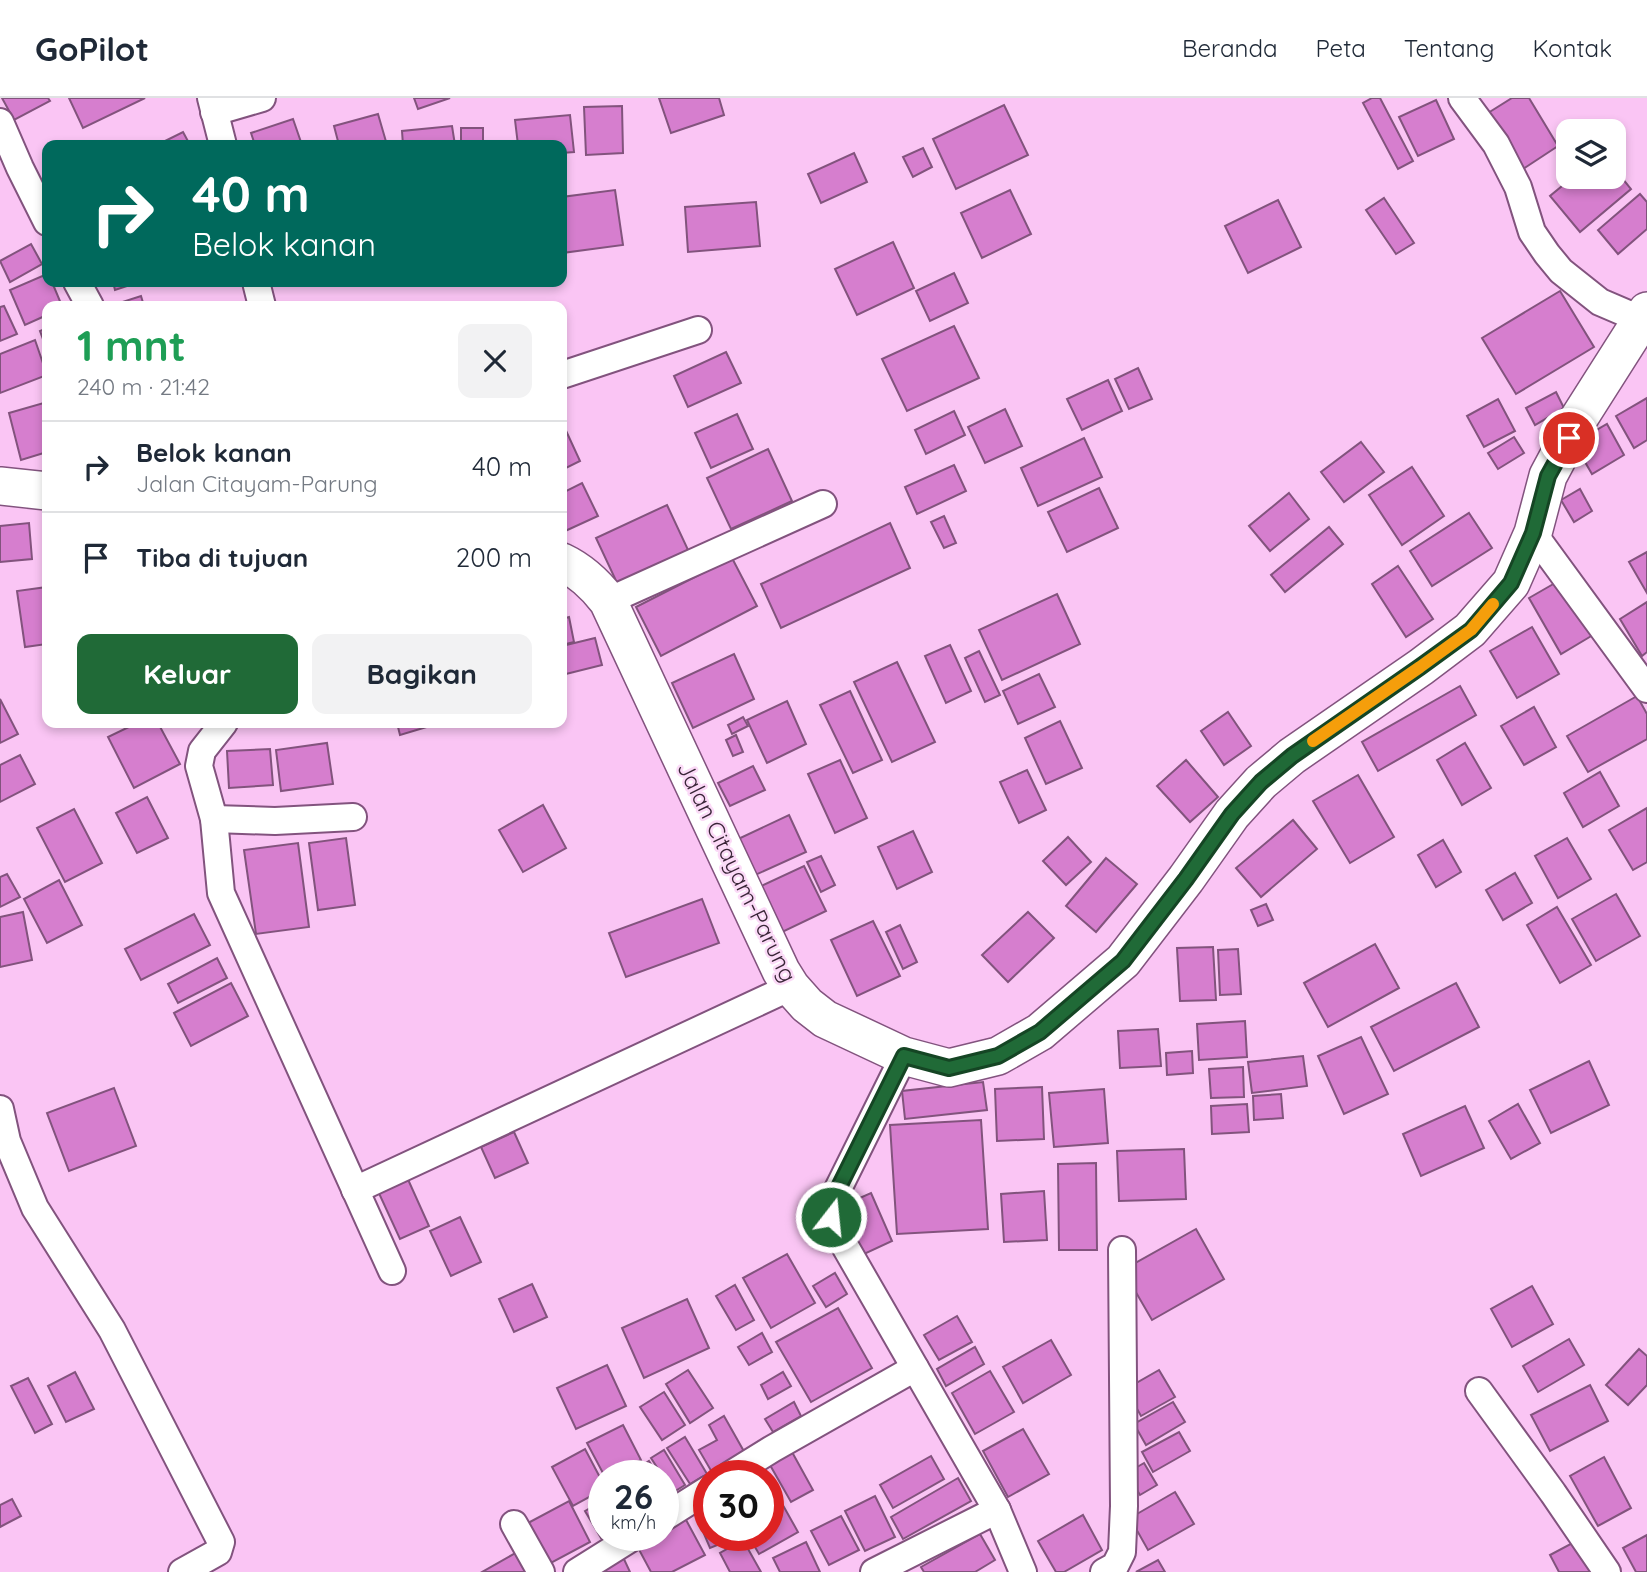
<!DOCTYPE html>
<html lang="id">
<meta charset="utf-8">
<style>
:root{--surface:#fff;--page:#f2f2f3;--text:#1f2937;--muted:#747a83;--line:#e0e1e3;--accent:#206a37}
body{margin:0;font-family:Quicksand,sans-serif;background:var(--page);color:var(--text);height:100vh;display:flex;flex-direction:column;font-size:26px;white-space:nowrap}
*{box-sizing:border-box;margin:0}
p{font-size:23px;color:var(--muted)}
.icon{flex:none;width:38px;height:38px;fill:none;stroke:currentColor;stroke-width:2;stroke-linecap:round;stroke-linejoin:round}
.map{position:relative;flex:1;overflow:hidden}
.sheet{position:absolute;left:42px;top:203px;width:525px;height:427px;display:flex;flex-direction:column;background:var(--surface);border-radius:14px;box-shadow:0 4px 10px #0003}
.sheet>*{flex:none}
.banner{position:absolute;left:42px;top:42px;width:525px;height:147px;border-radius:14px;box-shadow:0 4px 10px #0003;background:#00695c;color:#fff;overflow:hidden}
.controls{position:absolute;left:1556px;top:21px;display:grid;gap:14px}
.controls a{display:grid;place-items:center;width:70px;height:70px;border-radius:14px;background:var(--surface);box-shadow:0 4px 10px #0003;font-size:35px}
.speed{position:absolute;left:588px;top:1362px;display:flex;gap:14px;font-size:35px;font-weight:700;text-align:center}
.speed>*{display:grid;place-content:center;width:91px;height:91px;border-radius:50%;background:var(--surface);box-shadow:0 4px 10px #0003;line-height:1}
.speed small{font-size:18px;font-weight:400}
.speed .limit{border:10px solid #d22;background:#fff;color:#111}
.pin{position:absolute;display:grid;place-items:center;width:60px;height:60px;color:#fff;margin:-30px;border:4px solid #fff;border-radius:50%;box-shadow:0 2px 7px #0007}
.me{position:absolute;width:77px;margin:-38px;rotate:16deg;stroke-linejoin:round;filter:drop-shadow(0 0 5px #0008)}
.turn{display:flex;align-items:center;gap:24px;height:147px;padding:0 35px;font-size:32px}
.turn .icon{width:91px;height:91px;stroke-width:2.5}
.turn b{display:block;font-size:49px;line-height:60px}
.round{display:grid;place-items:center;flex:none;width:74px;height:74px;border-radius:14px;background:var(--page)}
.headline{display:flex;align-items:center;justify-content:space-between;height:119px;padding:0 35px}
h1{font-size:42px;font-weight:700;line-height:52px;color:#1e9e55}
.primary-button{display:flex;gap:14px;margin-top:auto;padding:14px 35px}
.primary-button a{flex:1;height:80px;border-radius:14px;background:var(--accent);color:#fff;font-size:28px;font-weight:700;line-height:80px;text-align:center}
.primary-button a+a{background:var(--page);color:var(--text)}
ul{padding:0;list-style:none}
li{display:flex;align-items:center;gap:21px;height:91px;padding:0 35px;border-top:2px solid var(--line)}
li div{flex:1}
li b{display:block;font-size:26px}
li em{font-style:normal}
header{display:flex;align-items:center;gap:42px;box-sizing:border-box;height:98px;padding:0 35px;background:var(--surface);border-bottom:2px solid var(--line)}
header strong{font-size:33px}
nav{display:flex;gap:38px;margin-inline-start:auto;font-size:24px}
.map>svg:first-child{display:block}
.building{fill:#d67ece;stroke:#82537d;stroke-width:2}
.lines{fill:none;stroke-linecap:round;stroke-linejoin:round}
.street-casing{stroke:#82537e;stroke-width:30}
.secondary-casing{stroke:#82537e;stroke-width:40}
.street{stroke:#fff;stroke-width:26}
.secondary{stroke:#fff;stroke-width:37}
.route-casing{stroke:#154524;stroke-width:18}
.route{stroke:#206a37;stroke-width:12}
.slow{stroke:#f59e0b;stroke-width:12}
.labels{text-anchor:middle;stroke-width:5;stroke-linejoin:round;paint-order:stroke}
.street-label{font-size:23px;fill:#392537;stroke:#fbdaf7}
</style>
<header>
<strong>GoPilot</strong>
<nav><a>Beranda</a><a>Peta</a><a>Tentang</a><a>Kontak</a></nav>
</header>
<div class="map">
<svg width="1647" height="1474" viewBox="0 0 1647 1474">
<rect width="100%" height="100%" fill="#fac5f4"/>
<g class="building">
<path d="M2,0H48L50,3L14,22Z"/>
<path d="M69,0H145L83,30Z"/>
<path d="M414,0H450L418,11Z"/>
<path d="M659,0H719L724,17L671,35Z"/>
<path d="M1372,0H1380L1413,63L1398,71L1363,5Z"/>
<path d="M1512,0H1529L1558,48L1523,71L1488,15Z"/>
<path d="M1436,2L1454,41L1418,58L1399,19Z"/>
<path d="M1004,7L1028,57L956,91L933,41Z"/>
<path d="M622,8L623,55L586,57L584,9Z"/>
<path d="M378,16L387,47H339L334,28Z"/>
<path d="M570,17L574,54L562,55V47H518L515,22Z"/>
<path d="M293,21L302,47H255L251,35Z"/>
<path d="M452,28L455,47H403L402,33Z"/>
<rect x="461" y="30" width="22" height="17"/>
<path d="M183,34L190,47H157Z"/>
<path d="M923,50L932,69L913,79L903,59Z"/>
<path d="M854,55L867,84L821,105L808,76Z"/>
<path d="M1614,70L1631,91L1580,134L1550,98L1573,79H1614Z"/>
<path d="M615,92L623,147L562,155V99Z"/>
<path d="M1010,92L1031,136L982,160L961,115Z"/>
<path d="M1640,96L1647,104V131L1618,156L1598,132Z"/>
<path d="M1384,100L1414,145L1396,156L1366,112Z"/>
<path d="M1278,102L1301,149L1248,175L1225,128Z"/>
<path d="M756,104L760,148L688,154L685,109Z"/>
<path d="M893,144L914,190L857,217L835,171Z"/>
<path d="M31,146L42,166L10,184L0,163Z"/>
<path d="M954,175L968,205L930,223L916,193Z"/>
<path d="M47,176V184H52L62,208H47V217L25,227L10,192Z"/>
<path d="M113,184H139L115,192Z"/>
<path d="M1560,193L1594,249L1516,296L1482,240Z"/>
<path d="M141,198L144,208H117L116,206Z"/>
<path d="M4,208L17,236L0,243V209Z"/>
<path d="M954,228L979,280L907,313L882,261Z"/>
<path d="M47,230V252L40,233Z"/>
<path d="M35,242L47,277L0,295V256Z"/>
<path d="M726,254L741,285L688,309L674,278Z"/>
<path d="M1138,270L1152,301L1129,311L1115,281Z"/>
<path d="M1108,282L1122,313L1082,332L1067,301Z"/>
<path d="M1556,294L1564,310L1535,327L1526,310Z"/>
<path d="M1647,300V342L1634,350L1616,318Z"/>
<path d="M1498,301L1515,333L1484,349L1467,318Z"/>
<path d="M47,304V354L21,362L9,315Z"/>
<path d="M1005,311L1022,348L985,365L968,329Z"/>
<path d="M954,313L965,337L926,356L915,332Z"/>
<path d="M737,316L753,351L711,370L695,335Z"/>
<path d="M562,324L580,363L562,372Z"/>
<path d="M1607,326L1624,357L1592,376L1574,345Z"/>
<path d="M1514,339L1524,355L1498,371L1488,355Z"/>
<path d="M1084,340L1102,379L1038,408L1021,370Z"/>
<path d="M1361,344L1384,374L1344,404L1321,374Z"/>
<path d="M768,351L792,403L731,431L707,380Z"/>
<path d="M954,367L966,393L917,416L905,389Z"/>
<path d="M1412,369L1444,418L1402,447L1369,397Z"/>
<path d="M582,385L598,418L563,434L562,430V395Z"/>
<path d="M1099,390L1118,430L1067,454L1048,414Z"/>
<path d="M1580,391L1592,413L1574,424L1561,402Z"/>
<path d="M1289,395L1309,421L1270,453L1249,428Z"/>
<path d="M667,407L689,454L618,487L596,440Z"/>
<path d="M1469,415L1492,450L1432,488L1410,453Z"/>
<rect x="45" y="418" width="2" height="54"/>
<path d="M944,418L956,445L944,450L931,424Z"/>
<path d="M29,425L32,461L0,464V428Z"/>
<path d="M890,425L910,470L781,530L761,486Z"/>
<path d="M1329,429L1343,446L1285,494L1271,477Z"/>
<path d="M1647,454V495L1629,464Z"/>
<path d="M732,460L757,508L661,558L636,509Z"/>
<path d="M1398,468L1433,521L1406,539L1372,486Z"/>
<path d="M1562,481L1593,537L1561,556L1529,500Z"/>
<path d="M47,489V546L25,549L17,493Z"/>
<path d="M1057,496L1080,546L1002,582L979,532Z"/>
<path d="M1647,504V554L1642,558L1620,521Z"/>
<path d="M569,519L574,544L562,547V521Z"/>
<path d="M1532,529L1559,576L1517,600L1490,553Z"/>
<path d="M595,540L602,567L562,577V548Z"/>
<path d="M950,547L971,593L946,605L925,558Z"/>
<path d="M979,553L1000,597L985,604L965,560Z"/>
<path d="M734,556L754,601L693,630L672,585Z"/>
<path d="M897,564L935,644L892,664L854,584Z"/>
<path d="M1039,576L1055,609L1018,626L1003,593Z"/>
<path d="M1460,588L1476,617L1378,673L1362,644Z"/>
<path d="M850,593L882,662L853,675L820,607Z"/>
<path d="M1637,598L1647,616V641L1588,674L1567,638Z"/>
<path d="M0,601L18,636L0,645Z"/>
<path d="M787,603L806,646L767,665L747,622Z"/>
<path d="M1534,609L1556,649L1524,667L1501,628Z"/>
<path d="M1228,614L1251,648L1224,667L1201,633Z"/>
<path d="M743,619L748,628L732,636L728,627Z"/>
<path d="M1060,623L1082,670L1046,686L1025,640Z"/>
<path d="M137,625H158L180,666L134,690L108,639Z"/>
<path d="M397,625H440L400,637Z"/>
<path d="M736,637L743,654L733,658L726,642Z"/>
<path d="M327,645L333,686L281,693L276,652Z"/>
<path d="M1465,645L1491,690L1462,707L1437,662Z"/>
<path d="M270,651L273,687L229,690L227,653Z"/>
<path d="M20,657L35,686L0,704V667Z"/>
<path d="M840,662L867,720L835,735L808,676Z"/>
<path d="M1186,662L1218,699L1190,724L1157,688Z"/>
<path d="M753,668L765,692L730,708L718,685Z"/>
<path d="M1027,672L1046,712L1019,725L1000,684Z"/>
<path d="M1600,674L1619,708L1583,729L1564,695Z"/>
<path d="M1358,677L1394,739L1350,765L1313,703Z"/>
<path d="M147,699L168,740L137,755L116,715Z"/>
<path d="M543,707L566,750L523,774L499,732Z"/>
<path d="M1647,710V764L1633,772L1609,732Z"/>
<path d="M74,711L102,765L65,784L37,730Z"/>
<path d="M789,717L806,754L753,778L736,742Z"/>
<path d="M1293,722L1317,751L1261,799L1236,770Z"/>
<path d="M913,733L932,774L897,791L878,749Z"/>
<path d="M1068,739L1091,764L1066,787L1043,763Z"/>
<path d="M346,740L355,807L318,812L309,745Z"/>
<path d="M1567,740L1591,781L1558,800L1535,758Z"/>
<path d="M1443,742L1461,774L1436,789L1418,757Z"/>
<path d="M298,745L309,829L256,836L244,752Z"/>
<path d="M821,758L835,787L821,794L807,764Z"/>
<path d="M1106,760L1137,786L1096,834L1066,808Z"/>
<path d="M804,768L826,813L776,837L755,791Z"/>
<path d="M1515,775L1532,805L1503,822L1486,792Z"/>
<path d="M7,776L20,799L0,809V779Z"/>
<path d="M59,782L82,827L47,845L24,801Z"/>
<path d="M1616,796L1640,838L1596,863L1572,821Z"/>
<path d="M702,801L719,845L626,879L609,835Z"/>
<path d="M1266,806L1273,822L1258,828L1251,812Z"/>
<path d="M1557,809L1591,867L1560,885L1527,827Z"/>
<path d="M23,814L32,862L0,869V819Z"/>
<path d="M1028,814L1054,840L1008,884L982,857Z"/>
<path d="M194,816L210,847L141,882L125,851Z"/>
<path d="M873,823L900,878L857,898L831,842Z"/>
<path d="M900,827L917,864L903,871L886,834Z"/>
<path d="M1375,846L1399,890L1328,929L1304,885Z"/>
<path d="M1213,849L1216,902L1180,903L1177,850Z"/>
<path d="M1238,851L1241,896L1220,897L1218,852Z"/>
<path d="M217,860L227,880L178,905L168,886Z"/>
<path d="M231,885L248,918L191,948L174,915Z"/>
<path d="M1456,885L1479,929L1394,973L1371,929Z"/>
<path d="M1245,923L1247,959L1199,962L1197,926Z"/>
<path d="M1158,931L1161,968L1120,970L1118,933Z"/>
<path d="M1361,939L1388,996L1344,1016L1318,958Z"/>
<path d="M1192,953L1193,975L1167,977L1166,955Z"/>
<path d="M1303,958L1307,988L1252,995L1248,964Z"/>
<path d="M1589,963L1609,1007L1551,1035L1530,992Z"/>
<path d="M1243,969L1244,999L1211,1000L1209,971Z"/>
<path d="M983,984L987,1012L905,1021L902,993Z"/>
<path d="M1042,989L1044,1041L997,1043L995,991Z"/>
<path d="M114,990L136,1048L69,1073L47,1015Z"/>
<path d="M1104,991L1108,1045L1054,1049L1049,995Z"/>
<path d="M1281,996L1283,1020L1254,1022L1253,998Z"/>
<path d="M1247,1006L1249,1034L1212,1036L1211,1008Z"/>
<path d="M1518,1006L1540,1045L1511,1061L1489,1023Z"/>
<path d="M1465,1008L1484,1050L1421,1078L1403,1036Z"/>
<path d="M981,1022L988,1131L897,1136L890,1027Z"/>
<path d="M514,1034L528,1065L495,1080L481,1049Z"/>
<path d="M1184,1051L1186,1101L1119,1103L1117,1053Z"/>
<path d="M1096,1065L1097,1152H1059L1058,1066Z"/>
<path d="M406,1077L429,1128L400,1141L377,1091Z"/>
<path d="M1044,1093L1047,1142L1004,1144L1001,1096Z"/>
<path d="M871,1095L892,1143L862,1157L839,1109Z"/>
<path d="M460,1119L481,1164L451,1178L430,1133Z"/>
<path d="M1196,1131L1224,1181L1152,1222L1123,1172Z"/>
<path d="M787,1156L815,1205L771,1230L743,1180Z"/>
<path d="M835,1175L847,1196L826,1209L813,1188Z"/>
<path d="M532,1186L547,1219L514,1234L499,1201Z"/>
<path d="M735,1187L754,1222L736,1232L716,1198Z"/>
<path d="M1532,1188L1553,1226L1512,1249L1491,1211Z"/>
<path d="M687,1201L709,1250L644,1280L622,1230Z"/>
<path d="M838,1210L872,1270L811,1304L776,1244Z"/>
<path d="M957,1218L972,1244L939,1262L924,1237Z"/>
<path d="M762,1235L772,1254L749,1267L738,1249Z"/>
<path d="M1569,1241L1584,1267L1538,1294L1523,1268Z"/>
<path d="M1051,1242L1071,1277L1023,1305L1003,1269Z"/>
<path d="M975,1249L984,1266L946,1288L937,1271Z"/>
<path d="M1639,1251L1647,1258V1287L1628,1307L1606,1287Z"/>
<path d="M607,1267L626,1308L576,1331L557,1290Z"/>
<path d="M688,1272L713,1310L690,1325L666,1286Z"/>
<path d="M1159,1272L1175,1299L1141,1318L1126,1291Z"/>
<path d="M990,1273L1014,1314L975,1336L952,1295Z"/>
<path d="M75,1274L94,1311L66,1324L48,1288Z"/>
<path d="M783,1274L791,1288L768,1301L761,1287Z"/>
<path d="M28,1280L52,1326L35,1335L11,1288Z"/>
<path d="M1590,1287L1608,1323L1550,1353L1531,1317Z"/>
<path d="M664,1294L685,1327L662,1342L640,1309Z"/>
<path d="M794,1304L801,1318L773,1334L765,1321Z"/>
<path d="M1173,1304L1185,1324L1146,1347L1134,1326Z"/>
<path d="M724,1318L746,1357L713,1376L699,1352L717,1342L709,1327Z"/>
<path d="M623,1327L641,1362L611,1377H604L587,1345Z"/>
<path d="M1023,1331L1049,1376L1008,1399L983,1353Z"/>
<path d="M1179,1334L1190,1353L1153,1374L1142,1354Z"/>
<path d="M685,1339L707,1376L690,1386L667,1350Z"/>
<path d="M585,1351L604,1387V1391L573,1408L552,1369Z"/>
<path d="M664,1352L685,1387L672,1395L663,1377H662L651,1360Z"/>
<path d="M792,1354L813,1392L791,1404L770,1367Z"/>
<path d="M931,1358L944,1381L893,1410L880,1387Z"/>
<path d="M1604,1359L1631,1410L1598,1428L1570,1378Z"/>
<path d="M649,1363L658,1377H631L630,1376Z"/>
<path d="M1144,1365L1157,1387L1140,1397L1127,1375Z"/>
<path d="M958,1380L971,1403L903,1441L891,1419Z"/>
<path d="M768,1381L778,1397L768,1403Z"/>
<path d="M1175,1394L1194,1426L1148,1452L1130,1420Z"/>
<path d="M875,1398L895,1439L865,1453L845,1413Z"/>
<path d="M12,1401L21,1418L0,1429V1407Z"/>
<path d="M604,1402V1437H608L601,1440L585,1413Z"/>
<path d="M780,1402L798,1434L759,1456L748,1437H768V1409Z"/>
<path d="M569,1403L590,1444L549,1466L528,1425Z"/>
<path d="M709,1404V1437H742L710,1450L693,1410Z"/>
<path d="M1083,1417L1102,1452L1064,1474H1056L1038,1443Z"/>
<path d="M841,1418L859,1452L829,1467L811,1433Z"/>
<path d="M685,1420L705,1457L672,1474H651L636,1446L653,1437H663V1431Z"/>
<path d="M980,1436L995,1462L975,1474H924L921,1469Z"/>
<path d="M1647,1437V1474H1636L1623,1450Z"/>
<path d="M743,1442L761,1474H730L720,1455Z"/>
<path d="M1578,1442L1596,1474H1559L1550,1457Z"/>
<path d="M806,1444L820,1474H780L773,1460Z"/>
<path d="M519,1453L531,1474H482Z"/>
<path d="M623,1459L630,1474H603L601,1470Z"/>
<path d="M1158,1462L1165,1474H1136Z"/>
</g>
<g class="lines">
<g class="street-casing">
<g id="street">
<path d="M211,0L223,47"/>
<path d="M1462,0L1496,46L1518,89L1532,134L1547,156L1561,173L1600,204L1642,222"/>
<path d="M214,14L262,0"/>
<path d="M0,24L20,70L47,124"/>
<path d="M77,184L90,208"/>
<path d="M256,184L262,208"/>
<path d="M562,277L698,232"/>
<path d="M1533,435L1647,591"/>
<path d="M608,503L823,406"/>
<path d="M224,625L202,653L199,668L214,721L221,795L392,1173"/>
<path d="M214,721L275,723L353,719"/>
<path d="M904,958L833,1101L831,1119L838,1136L997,1412L1023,1474"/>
<path d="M0,1011L7,1043L35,1110L112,1232L221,1444L218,1454L182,1474"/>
<path d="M355,1092L791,889"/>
<path d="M1479,1293L1553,1395L1607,1474"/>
<path d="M730,1377L772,1351L915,1270"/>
<path d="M663,1420L709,1391"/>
<path d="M514,1426L541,1474"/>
<path d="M577,1474L636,1437"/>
<path d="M874,1474L997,1412"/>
<path d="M1104,1474L1115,1468L1122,1454L1124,1408L1122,1152"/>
</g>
</g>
<g class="secondary-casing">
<g id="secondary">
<path d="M0,388L47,393"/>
<path d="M562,464C581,473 595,486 608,503L781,873L791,889L807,907L825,921L904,958L949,970L998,958L1040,934L1123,863L1186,781L1232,716L1261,684L1292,658L1421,569L1470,532L1511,485L1533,435L1548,378L1579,320L1647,213"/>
</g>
</g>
<use href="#street" class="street"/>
<use href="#secondary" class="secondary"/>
</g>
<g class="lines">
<g class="route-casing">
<path id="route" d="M831,1119L833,1101L904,958L949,970L998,958L1040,934L1123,863L1186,781L1232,716L1261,684L1292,658L1420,569L1471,532L1511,485L1533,435L1548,378L1569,340"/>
</g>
<use href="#route" class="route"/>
<path class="slow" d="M1313,643L1420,569L1471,532L1493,506"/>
</g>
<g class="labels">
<g class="street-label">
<text transform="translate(737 774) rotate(64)" y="8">Jalan Citayam-Parung</text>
</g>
</g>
</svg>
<div class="controls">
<a><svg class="icon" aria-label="layers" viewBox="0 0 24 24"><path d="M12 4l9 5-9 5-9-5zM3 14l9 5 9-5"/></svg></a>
</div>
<div class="speed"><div>26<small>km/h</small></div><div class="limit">30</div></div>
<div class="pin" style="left:1569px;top:340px;background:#d93025"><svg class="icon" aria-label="arrive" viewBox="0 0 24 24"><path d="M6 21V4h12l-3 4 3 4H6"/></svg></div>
<svg class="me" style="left:831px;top:1119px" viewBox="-20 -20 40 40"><circle r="17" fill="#206a37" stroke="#fff" stroke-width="3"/><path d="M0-11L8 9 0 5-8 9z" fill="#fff"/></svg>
<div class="banner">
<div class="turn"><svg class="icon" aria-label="right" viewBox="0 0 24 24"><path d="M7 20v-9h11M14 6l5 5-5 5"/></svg><div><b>40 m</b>Belok kanan</div></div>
</div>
<section class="sheet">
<div class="headline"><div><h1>1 mnt</h1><p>240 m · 21:42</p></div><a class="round"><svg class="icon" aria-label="close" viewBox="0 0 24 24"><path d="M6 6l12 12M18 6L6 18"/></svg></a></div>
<ul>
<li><svg class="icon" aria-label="right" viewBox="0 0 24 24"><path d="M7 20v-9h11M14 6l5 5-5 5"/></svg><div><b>Belok kanan</b><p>Jalan Citayam-Parung</p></div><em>40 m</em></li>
<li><svg class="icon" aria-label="arrive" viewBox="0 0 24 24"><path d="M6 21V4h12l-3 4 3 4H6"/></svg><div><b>Tiba di tujuan</b></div><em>200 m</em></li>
</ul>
<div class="primary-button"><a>Keluar</a><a>Bagikan</a></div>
</section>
</div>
